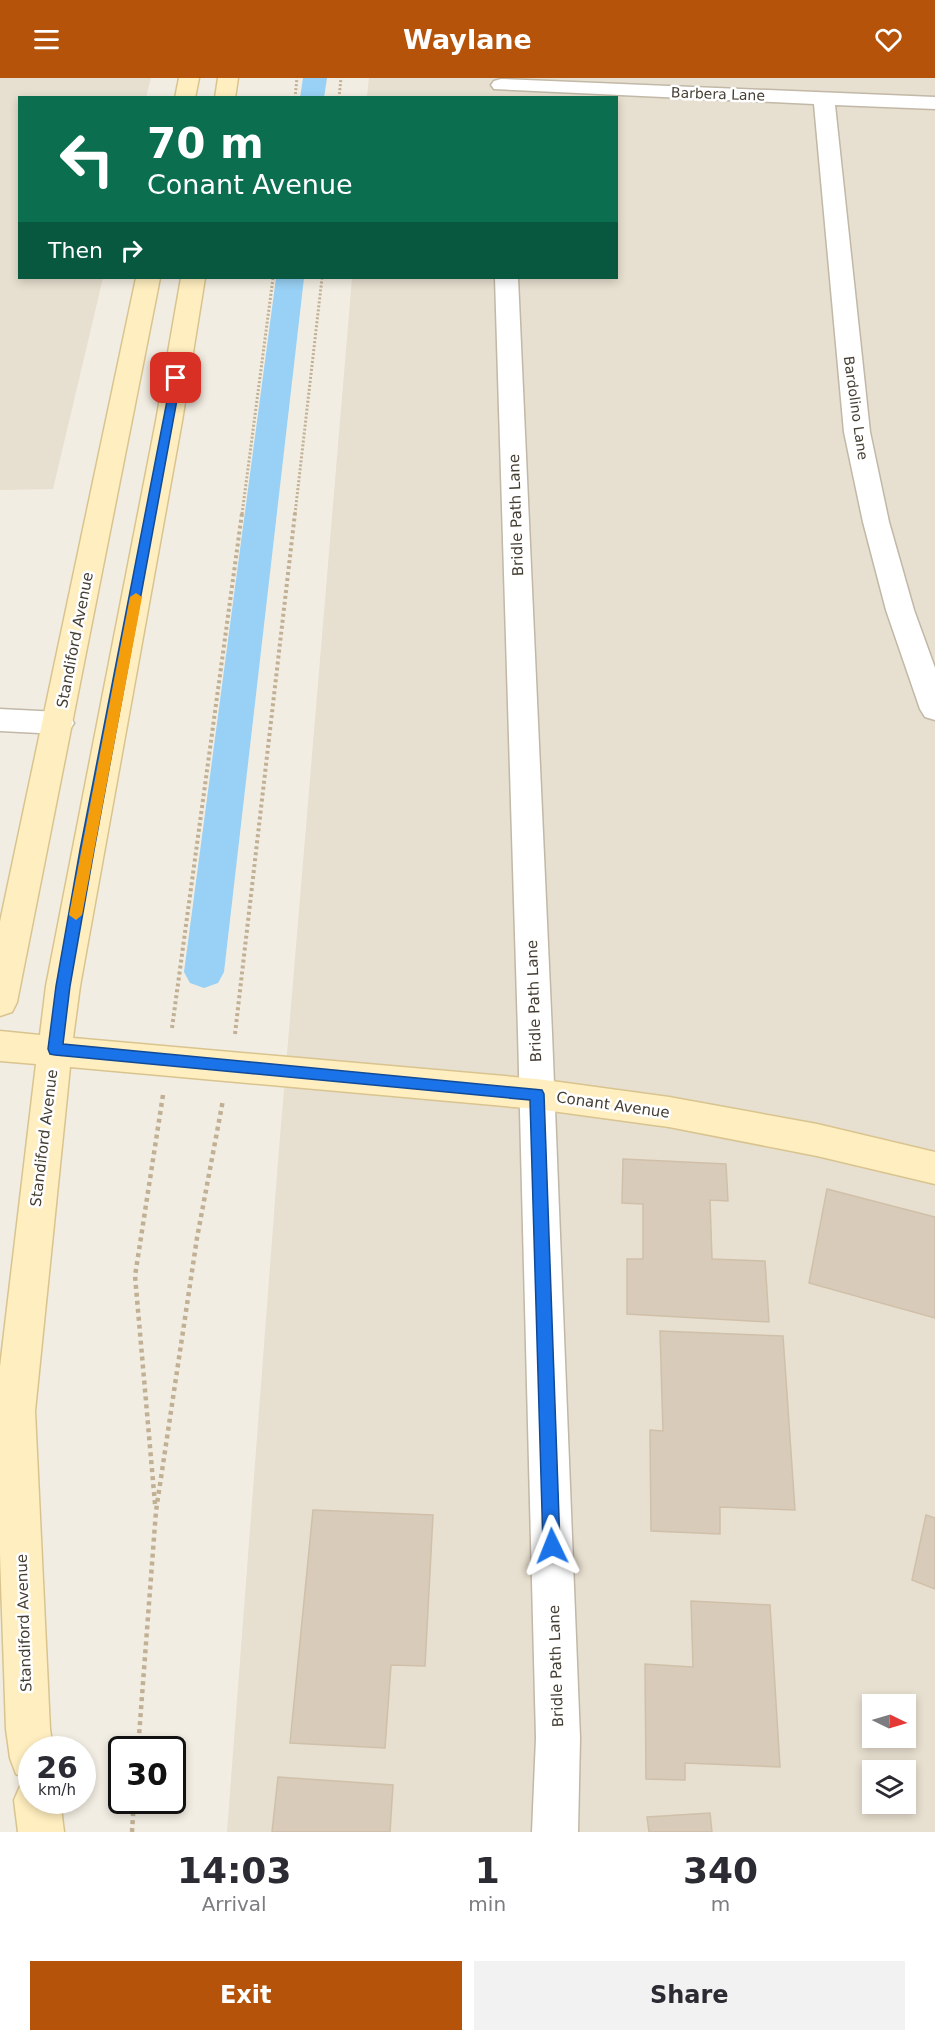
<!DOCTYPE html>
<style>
:root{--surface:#fff;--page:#f2f2f3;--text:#2b2b33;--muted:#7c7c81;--accent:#b45309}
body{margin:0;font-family:"DejaVu Sans",sans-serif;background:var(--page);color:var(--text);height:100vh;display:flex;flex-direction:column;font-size:22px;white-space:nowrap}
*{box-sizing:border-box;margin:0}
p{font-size:20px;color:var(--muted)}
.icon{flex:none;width:33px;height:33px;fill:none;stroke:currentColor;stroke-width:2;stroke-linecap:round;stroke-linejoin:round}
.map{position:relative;height:1754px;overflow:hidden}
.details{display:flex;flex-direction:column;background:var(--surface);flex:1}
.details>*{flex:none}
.top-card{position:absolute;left:18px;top:18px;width:600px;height:183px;border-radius:0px;box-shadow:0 3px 9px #0003;background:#0b6e4f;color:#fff;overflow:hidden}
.needle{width:39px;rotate:95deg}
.tools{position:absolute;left:862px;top:1616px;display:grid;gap:12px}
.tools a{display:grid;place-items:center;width:54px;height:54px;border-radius:0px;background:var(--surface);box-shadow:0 3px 9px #0003;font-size:30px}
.speed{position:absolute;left:18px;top:1658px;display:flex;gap:12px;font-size:30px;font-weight:700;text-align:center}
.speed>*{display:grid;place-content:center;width:78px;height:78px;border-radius:50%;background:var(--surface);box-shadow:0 3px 9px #0003;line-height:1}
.speed small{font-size:15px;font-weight:400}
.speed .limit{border:3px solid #111;border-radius:9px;background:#fff;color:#111}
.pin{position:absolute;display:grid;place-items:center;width:51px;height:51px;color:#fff;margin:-26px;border-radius:12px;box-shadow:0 3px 9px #0006}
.me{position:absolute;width:66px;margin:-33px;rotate:358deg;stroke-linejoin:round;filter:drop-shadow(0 0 4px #0008)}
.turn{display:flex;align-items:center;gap:21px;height:126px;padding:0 30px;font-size:27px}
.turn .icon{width:78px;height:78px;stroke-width:2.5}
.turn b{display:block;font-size:42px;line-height:51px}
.then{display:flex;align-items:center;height:57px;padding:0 30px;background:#0003;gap:12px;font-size:22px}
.eta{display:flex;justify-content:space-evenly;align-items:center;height:102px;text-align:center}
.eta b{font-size:36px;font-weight:600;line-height:42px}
.action{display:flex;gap:12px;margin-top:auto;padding:12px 30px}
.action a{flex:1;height:69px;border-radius:0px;background:var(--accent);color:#fff;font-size:24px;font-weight:600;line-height:69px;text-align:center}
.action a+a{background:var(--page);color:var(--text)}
header{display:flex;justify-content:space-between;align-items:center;height:78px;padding:0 30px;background:var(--accent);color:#fff;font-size:27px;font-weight:600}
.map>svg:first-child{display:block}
.residential{fill:#e7dfcf;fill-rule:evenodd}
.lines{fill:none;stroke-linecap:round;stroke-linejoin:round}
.canal{fill:#98d1f5;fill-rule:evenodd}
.building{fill:#d8cbb9;stroke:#d0c0a9;stroke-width:1.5}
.street-casing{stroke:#c1b8a7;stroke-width:3}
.secondary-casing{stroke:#d9c48f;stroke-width:3}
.path-far2{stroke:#c1b094;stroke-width:3;stroke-dasharray:2 2;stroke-linecap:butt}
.path-far1{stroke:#c1b094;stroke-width:4;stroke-dasharray:3 3;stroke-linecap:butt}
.path{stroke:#c1b094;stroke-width:4.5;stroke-dasharray:4 4;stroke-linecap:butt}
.street{fill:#fff;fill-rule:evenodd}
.secondary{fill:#ffeebf;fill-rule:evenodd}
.route{fill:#1a73e8;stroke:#114b97;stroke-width:1.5}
.slow{fill:#f59e0b}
.labels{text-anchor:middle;stroke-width:5;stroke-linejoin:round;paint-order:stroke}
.far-street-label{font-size:14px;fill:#443d32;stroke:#fff}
.street-label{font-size:15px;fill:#443d32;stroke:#fff}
</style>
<header><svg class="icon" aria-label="menu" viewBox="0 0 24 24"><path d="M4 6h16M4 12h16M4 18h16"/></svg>Waylane<svg class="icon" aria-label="heart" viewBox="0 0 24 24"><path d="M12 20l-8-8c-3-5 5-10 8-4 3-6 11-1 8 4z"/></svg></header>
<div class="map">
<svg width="935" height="1754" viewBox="0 0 935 1754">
<rect width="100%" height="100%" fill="#f2ede2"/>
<g class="residential">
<path d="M0,0H151L146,19L20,20V200H103L53,411L0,412Z"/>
<path d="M369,0H935V1754H227L278,1083L352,200H616V20L367,19ZM873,1626H906V1659H873ZM873,1692H906V1725H873Z"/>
</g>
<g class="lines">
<g class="canal">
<path d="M303,0H327L324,20H300Z"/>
<path d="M276,200H304L224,894L218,905L204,910L190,905L184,894Z"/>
</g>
</g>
<g class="building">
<path d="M623,1081L726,1086L728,1123L710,1122L712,1181L765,1183L769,1244L627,1236V1181H643V1126L622,1125Z"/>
<path d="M827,1111L935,1139V1240L809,1205Z"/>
<path d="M660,1253L783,1258L795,1432L720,1429V1456L651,1453L650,1352L663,1353Z"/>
<path d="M313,1432L433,1437L425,1588L391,1587L385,1670L290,1665Z"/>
<path d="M926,1437L935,1440V1511L912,1502Z"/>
<path d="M691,1523L770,1527L780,1689L685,1685V1702L646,1701L645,1586L693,1589Z"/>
<path d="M278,1699L393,1707L390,1754H272Z"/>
<path d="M710,1735L712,1754H649L647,1739Z"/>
</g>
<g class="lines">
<g class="street-casing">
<g id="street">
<path d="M501,1L935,19V31L835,27L870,354L889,444L914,532L935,590V642L925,639L920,631L886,532L863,444L844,354L814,26L494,11L491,7L494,3Z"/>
<path d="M495,200H518L552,955L580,1660L578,1754H532L536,1660L518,955Z"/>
<path d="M0,631L59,634L69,637L74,645L69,653L59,656L0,653Z"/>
</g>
</g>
<g class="secondary-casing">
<g id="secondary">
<path d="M179,0H199L195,20H175Z"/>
<path d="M218,0H238L235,20H215Z"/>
<path d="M136,200H160L17,924L12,934L0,938V844Z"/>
<path d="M181,200H205L182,343L80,908L73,960L537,1001L669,1019L817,1046L935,1074V1106L817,1078L669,1049L537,1031L70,989L35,1333L50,1651L53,1671H32V1722H60L64,1754H18L14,1722L21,1706L31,1702L16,1696L10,1680L6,1651L0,1476V1289L36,986L0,983V953L40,957L46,908L156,343Z"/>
</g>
</g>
<g class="path-far2">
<path d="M295,20L297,0"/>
<path d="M339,20L341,0"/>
<path d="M242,436L273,200"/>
<path d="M295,436L322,200"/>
</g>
<g class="path-far1">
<path d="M172,950L242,435"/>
<path d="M235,956L295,435"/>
</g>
<g class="path">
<path d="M155,1426L135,1198L163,1017"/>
<path d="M138,1671L156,1433L197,1160L223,1022"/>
<path d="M132,1754L134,1722"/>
</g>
<use href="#street" class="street"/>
<use href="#secondary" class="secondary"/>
</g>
<path class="route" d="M172,297L181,300L94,772L70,908L63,966L542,1012L544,1016L560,1468L558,1474L552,1476L546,1474L543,1468L530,1022L55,977L50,976L48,971L56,908L80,772Z"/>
<path class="slow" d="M136,515L142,519L82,837L76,842L69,837L130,519Z"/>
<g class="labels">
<g class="far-street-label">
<text transform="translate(718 16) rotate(2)" y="5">Barbera Lane</text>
<text transform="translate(856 330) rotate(82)" y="5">Bardolino Lane</text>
</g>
<g class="street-label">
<text transform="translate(516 437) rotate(-92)" y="5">Bridle Path Lane</text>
<text transform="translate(75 562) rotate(-79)" y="5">Standiford Avenue</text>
<text transform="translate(534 923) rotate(-92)" y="5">Bridle Path Lane</text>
<text transform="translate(613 1027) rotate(8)" y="5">Conant Avenue</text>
<text transform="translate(44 1060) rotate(-83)" y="5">Standiford Avenue</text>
<text transform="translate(24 1545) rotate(-92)" y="5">Standiford Avenue</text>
<text transform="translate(556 1588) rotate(-92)" y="5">Bridle Path Lane</text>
</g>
</g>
</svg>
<div class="tools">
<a><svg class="needle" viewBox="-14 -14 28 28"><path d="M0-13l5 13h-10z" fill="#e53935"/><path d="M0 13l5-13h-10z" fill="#7c7c81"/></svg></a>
<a><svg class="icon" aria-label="layers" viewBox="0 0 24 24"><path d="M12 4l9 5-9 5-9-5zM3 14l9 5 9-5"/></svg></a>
</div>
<div class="speed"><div>26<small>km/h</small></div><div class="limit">30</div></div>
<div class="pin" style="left:176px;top:300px;background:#d93025"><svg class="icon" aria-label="arrive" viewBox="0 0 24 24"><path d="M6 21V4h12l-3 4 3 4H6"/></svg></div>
<svg class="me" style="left:552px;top:1468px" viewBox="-20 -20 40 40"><path d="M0-17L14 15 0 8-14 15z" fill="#1a73e8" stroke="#fff" stroke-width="4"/></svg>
<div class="top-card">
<div class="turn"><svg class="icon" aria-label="left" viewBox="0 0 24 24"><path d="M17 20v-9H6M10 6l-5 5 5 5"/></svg><div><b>70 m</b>Conant Avenue</div></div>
<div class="then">Then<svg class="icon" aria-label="right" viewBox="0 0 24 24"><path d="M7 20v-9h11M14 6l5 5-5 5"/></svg></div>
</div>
</div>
<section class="details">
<div class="eta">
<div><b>14:03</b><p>Arrival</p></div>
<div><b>1</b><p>min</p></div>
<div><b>340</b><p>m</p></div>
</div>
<div class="action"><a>Exit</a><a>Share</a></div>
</section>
